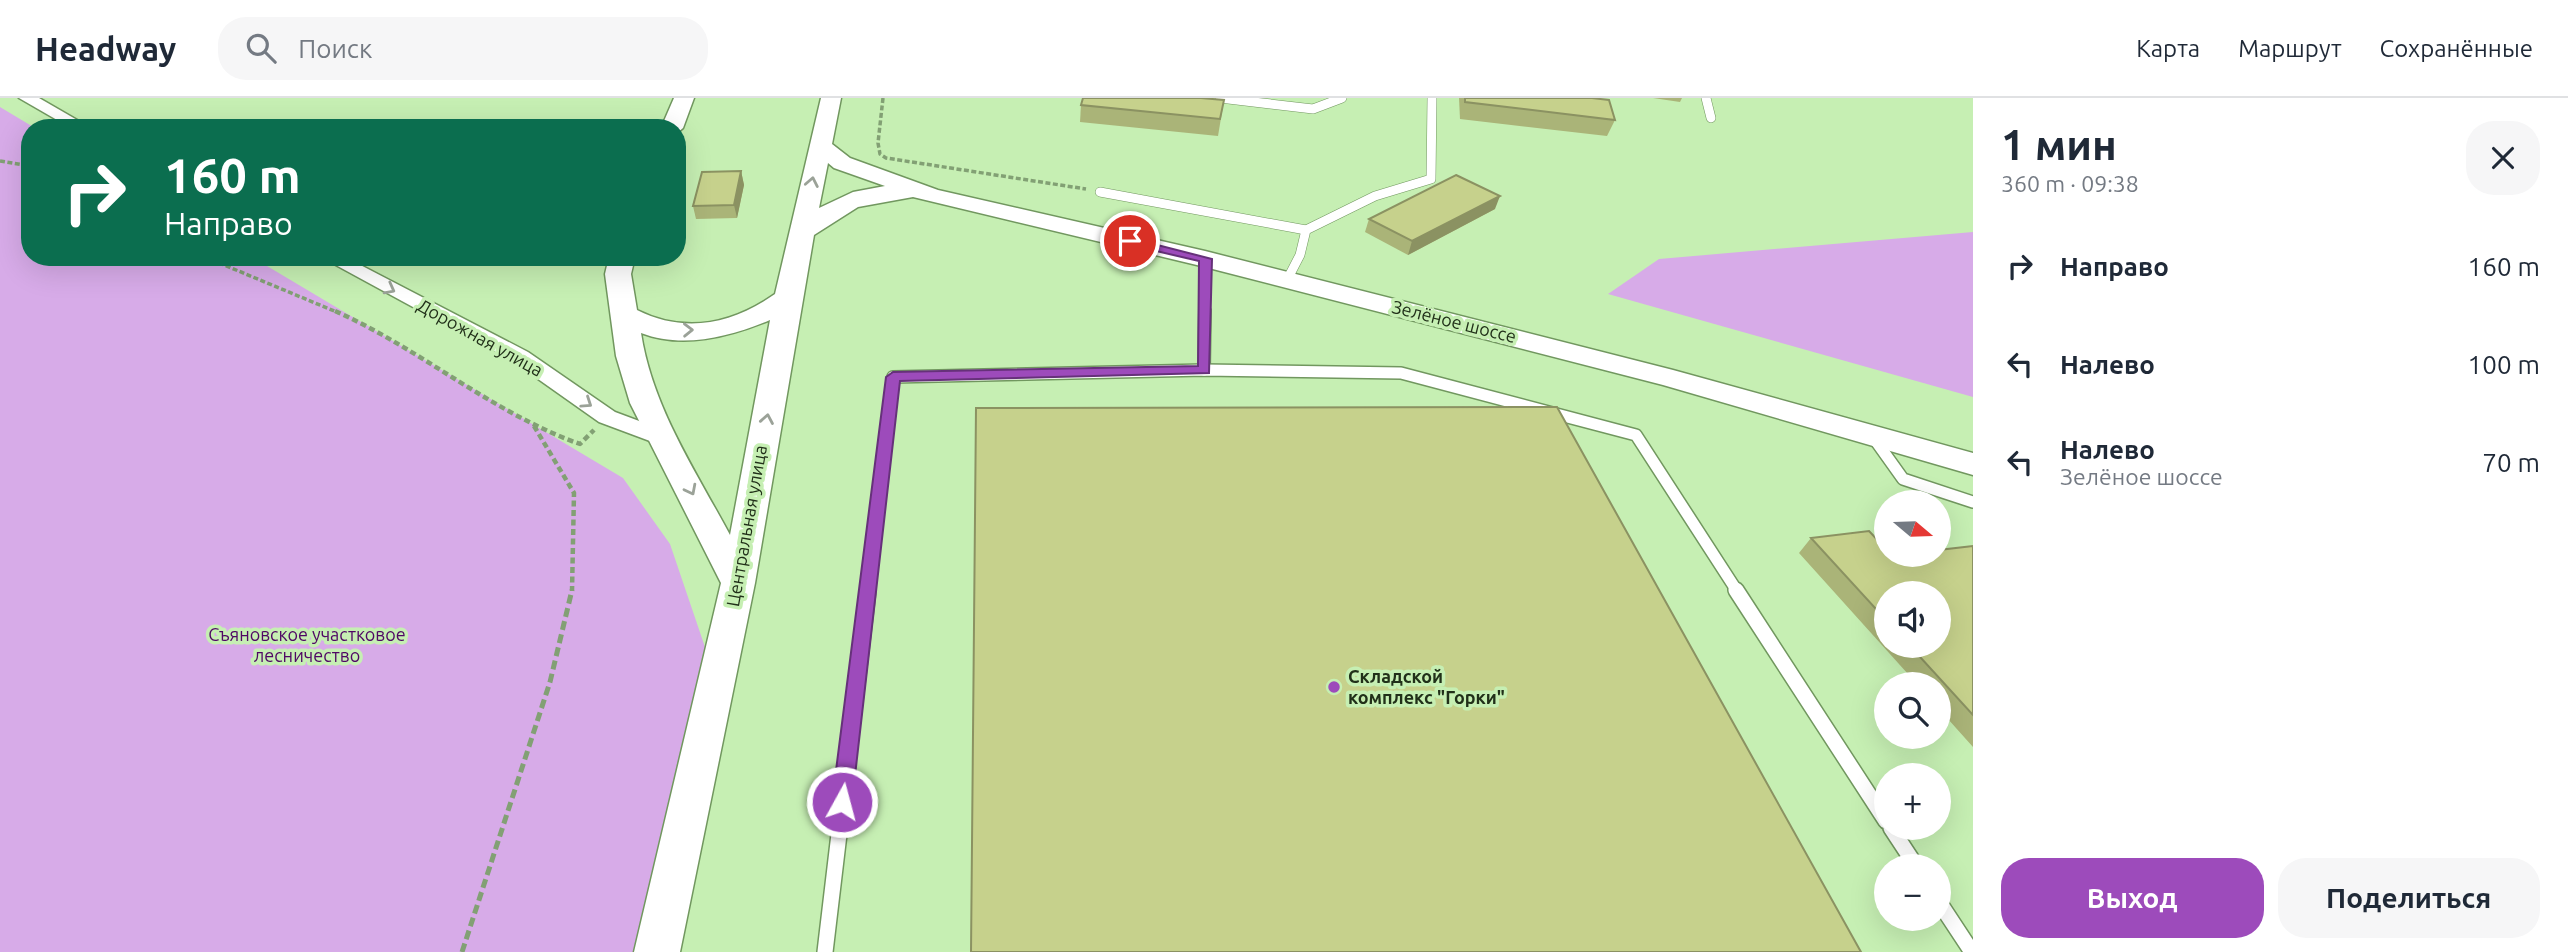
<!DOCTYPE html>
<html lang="ru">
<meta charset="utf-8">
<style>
:root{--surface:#fff;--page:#f6f6f7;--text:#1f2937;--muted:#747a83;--line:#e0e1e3;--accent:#9d4bbb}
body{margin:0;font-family:Ubuntu,sans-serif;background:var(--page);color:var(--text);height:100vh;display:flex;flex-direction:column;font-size:26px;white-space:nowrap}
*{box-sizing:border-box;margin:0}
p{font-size:23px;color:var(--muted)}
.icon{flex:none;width:38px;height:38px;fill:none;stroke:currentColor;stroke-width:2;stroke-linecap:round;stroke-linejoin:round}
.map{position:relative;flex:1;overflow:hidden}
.side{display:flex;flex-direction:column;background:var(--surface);width:595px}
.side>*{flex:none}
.guide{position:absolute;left:21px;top:21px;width:665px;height:147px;border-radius:28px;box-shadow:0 7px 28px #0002;background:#0b6e4f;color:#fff;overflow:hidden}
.needle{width:46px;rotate:109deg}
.controls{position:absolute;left:1874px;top:392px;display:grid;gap:14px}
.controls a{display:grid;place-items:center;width:77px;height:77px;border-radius:50%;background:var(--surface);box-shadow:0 7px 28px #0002;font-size:35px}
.pin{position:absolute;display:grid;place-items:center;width:60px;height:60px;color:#fff;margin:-30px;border:4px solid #fff;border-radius:50%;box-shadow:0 2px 7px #0007}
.me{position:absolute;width:77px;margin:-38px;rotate:7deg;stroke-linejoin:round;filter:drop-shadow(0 0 5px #0008)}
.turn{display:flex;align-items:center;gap:24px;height:147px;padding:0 28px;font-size:32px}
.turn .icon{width:91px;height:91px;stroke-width:2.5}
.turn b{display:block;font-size:49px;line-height:60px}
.round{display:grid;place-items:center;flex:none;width:74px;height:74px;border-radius:28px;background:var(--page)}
.summary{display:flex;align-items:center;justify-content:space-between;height:119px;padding:0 28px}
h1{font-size:42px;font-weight:700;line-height:52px}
.primary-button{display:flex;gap:14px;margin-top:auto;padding:14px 28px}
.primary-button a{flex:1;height:80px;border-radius:28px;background:var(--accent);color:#fff;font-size:28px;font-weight:700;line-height:80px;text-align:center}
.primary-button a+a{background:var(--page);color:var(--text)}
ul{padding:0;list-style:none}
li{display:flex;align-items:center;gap:21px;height:98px;padding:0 28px}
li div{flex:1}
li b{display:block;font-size:26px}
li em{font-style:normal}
header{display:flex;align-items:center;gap:42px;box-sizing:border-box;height:98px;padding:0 35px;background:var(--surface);border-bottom:2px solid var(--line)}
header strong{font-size:33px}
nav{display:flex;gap:38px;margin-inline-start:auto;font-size:24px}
.search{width:490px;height:63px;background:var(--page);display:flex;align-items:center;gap:18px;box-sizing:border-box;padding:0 24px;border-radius:28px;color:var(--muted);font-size:26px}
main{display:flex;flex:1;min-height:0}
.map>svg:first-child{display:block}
.green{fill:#d7abe8}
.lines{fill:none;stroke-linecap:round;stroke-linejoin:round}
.lane-far2-casing{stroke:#71975f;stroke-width:10}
.lane-far1-casing{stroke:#71975f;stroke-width:14}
.lane-casing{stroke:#71975f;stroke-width:18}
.street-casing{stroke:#71975f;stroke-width:3}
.secondary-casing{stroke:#71975f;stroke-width:3}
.path-far2{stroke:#82a074;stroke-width:3.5;stroke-dasharray:5 2.5;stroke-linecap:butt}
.path-far1{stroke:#82a074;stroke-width:4.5;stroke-dasharray:6 3.5;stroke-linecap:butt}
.path{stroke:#82a074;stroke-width:5;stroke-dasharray:9 4.5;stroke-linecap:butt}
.lane-far2{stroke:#fff;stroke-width:9}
.lane-far1{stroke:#fff;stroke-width:11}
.lane{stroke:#fff;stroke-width:15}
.street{fill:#fff;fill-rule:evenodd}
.secondary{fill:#fff;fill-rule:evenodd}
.wall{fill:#aab478;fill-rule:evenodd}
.shaded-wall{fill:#8b9262}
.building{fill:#c6d18c;stroke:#8b9262;stroke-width:2}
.oneway{stroke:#9ba298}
.route{fill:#9d4bbb;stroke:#66317a;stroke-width:2}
.poi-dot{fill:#9d4bbb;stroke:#c6efb3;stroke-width:2.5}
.labels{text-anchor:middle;stroke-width:7;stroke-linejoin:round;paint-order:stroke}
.street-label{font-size:18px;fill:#213019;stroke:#c6efb3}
.park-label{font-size:18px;fill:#4f0764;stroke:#c6efb3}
.poi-label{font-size:18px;font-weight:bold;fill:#213019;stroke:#c6efb3;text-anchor:start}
</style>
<header>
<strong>Headway</strong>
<div class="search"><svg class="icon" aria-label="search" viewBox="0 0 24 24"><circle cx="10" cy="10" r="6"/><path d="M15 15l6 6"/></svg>Поиск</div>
<nav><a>Карта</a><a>Маршрут</a><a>Сохранённые</a></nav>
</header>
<main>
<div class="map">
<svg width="1973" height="854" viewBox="0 0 1973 854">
<rect width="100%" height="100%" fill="#c6efb3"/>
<g class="green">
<path d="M0,9L35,30H30V159H252L623,380L670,446L708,558L637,854H0Z"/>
<path d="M1973,134V299L1608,196L1659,161Z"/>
</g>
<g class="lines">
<g class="lane-far2-casing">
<g id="lane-far2">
<path d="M1220,0L1313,11L1342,0"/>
<path d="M1706,0L1711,20"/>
<path d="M1100,94L1306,132"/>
<path d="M1287,182L1300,157L1306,132L1375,98L1431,81L1432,0"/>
<path d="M1205,215V161"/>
</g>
</g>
<g class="lane-far1-casing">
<g id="lane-far1">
<path d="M1204,272L1205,213"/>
<path d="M1873,339L1903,381L1973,404"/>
<path d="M868,493L893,279L1204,272L1401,275L1636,337L1737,493"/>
</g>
</g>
<g class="lane-casing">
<g id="lane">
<path d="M1736,492L1886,723"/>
<path d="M1891,730L1916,768"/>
<path d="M1939,804L1972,854"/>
<path d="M825,854L868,492"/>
</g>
</g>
<g class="street-casing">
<g id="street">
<path d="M19,0H39L91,30H71Z"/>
<path d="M321,159H345L528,254L615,314L674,336L677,341L674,346L666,349L599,324L514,264Z"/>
</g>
</g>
<g class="secondary-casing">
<g id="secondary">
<path d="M674,0H694L683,30L677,35V30H661Z"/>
<path d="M821,0H841L832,46L850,60L938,92L1205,153L1673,272L1973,355V377L1663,287L1201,168L913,99L858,109L814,137L755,485L680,854H634L721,485L630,305L616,258L605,176L609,159H635L631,176L637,212C685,236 732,226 775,196ZM828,65L834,70L885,88L853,94L819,110ZM770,222L730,437C695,372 652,308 641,235C683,251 729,239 770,222Z"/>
</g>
</g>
<g class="path-far2">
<path d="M883,0L878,45L880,56L886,60L1086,91"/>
<path d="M0,63L30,68"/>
<path d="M205,159L339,215"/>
</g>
<g class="path-far1">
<path d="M335,213C421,251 492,315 580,346L594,332"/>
<path d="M534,328L574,395L572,493"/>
</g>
<path class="path" d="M462,854L550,584L572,492"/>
<use href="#lane-far2" class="lane-far2"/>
<use href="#lane-far1" class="lane-far1"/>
<use href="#lane" class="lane"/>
<use href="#street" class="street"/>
<use href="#secondary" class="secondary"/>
</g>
<g class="wall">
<path d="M1459,0H1592L1615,22L1607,38L1460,21Z"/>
<path d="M1653,0H1682L1680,4Z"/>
<path d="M1224,2L1218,38L1080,24L1081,7Z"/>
<path d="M741,73L744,87L737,120L696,121L693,108Z"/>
<path d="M1495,111L1408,157L1365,134L1369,121Z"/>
<path d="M1811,440L1893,458L1973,448V649L1939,611V586H1917L1799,455ZM1886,495L1939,548H1886Z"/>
</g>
<g class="shaded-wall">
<path d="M741,73L744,87L737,120L734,107Z"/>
<path d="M1500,98L1495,111L1408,157L1412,143Z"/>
</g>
<g class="building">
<path d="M1083,0H1201L1224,2L1220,21L1081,7Z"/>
<path d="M1465,0H1592L1609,2L1615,22L1465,4Z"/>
<path d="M741,73L734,107L693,108L702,74Z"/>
<path d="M1456,77L1500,98L1412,143L1369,121Z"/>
<path d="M1557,309L1861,854H971L976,310Z"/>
<path d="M1869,433L1886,451V457L1893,458L1939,457V452L1973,448V617L1910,548H1939V495H1886V522L1811,440Z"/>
</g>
<defs><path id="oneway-chevron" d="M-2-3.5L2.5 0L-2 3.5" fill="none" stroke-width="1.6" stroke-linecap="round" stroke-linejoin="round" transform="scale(1.75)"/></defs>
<g class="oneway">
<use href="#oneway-chevron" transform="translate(812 84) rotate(-79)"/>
<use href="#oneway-chevron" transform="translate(390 191) rotate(28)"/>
<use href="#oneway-chevron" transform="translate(688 232) rotate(-1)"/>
<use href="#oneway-chevron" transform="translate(587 305) rotate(34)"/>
<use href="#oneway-chevron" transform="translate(767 321) rotate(-80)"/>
<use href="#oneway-chevron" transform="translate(691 392) rotate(63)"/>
</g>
<path class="route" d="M1130,140L1212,161L1209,275L900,283L852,704L849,710L842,713L835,710L832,704L886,279L893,274L1198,268L1199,163L1126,146L1125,143Z"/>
<circle class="poi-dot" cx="1334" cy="589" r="7"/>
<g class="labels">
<g class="street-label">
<text transform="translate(1454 224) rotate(14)" y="6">Зелёное шоссе</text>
<text transform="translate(480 240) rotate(29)" y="6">Дорожная улица</text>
<text transform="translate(747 428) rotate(-80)" y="6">Центральная улица</text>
</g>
<g class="park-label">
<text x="307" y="543">Съяновское участковое<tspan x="307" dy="21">лесничество</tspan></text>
</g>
<g class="poi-label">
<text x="1348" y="585">Складской<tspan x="1348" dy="21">комплекс "Горки"</tspan></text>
</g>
</g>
</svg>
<div class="controls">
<a><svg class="needle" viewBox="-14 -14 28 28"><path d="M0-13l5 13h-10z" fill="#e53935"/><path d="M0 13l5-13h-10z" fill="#747a83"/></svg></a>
<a><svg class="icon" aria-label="sound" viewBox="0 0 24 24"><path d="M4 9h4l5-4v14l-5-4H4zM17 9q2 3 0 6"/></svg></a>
<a><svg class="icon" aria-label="search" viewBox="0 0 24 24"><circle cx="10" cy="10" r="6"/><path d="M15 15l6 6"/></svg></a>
<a>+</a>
<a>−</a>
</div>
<div class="pin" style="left:1130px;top:143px;background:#d93025"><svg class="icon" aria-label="arrive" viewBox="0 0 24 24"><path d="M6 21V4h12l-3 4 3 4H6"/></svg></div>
<svg class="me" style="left:842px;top:704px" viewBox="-20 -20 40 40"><circle r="17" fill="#9d4bbb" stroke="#fff" stroke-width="3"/><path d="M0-11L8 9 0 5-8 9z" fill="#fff"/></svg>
<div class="guide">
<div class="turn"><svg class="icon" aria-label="right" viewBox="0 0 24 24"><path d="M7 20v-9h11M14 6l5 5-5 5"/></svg><div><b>160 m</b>Направо</div></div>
</div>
</div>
<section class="side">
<div class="summary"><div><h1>1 мин</h1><p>360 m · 09:38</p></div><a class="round"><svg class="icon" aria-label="close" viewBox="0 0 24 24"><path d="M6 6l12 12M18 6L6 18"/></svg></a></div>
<ul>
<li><svg class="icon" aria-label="right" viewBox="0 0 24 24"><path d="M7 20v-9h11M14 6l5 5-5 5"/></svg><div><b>Направо</b></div><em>160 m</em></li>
<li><svg class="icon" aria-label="left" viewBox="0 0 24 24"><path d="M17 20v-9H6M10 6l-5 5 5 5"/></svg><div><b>Налево</b></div><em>100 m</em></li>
<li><svg class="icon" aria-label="left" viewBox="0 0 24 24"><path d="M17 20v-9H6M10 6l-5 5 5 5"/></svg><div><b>Налево</b><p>Зелёное шоссе</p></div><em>70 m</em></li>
</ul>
<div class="primary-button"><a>Выход</a><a>Поделиться</a></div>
</section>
</main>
